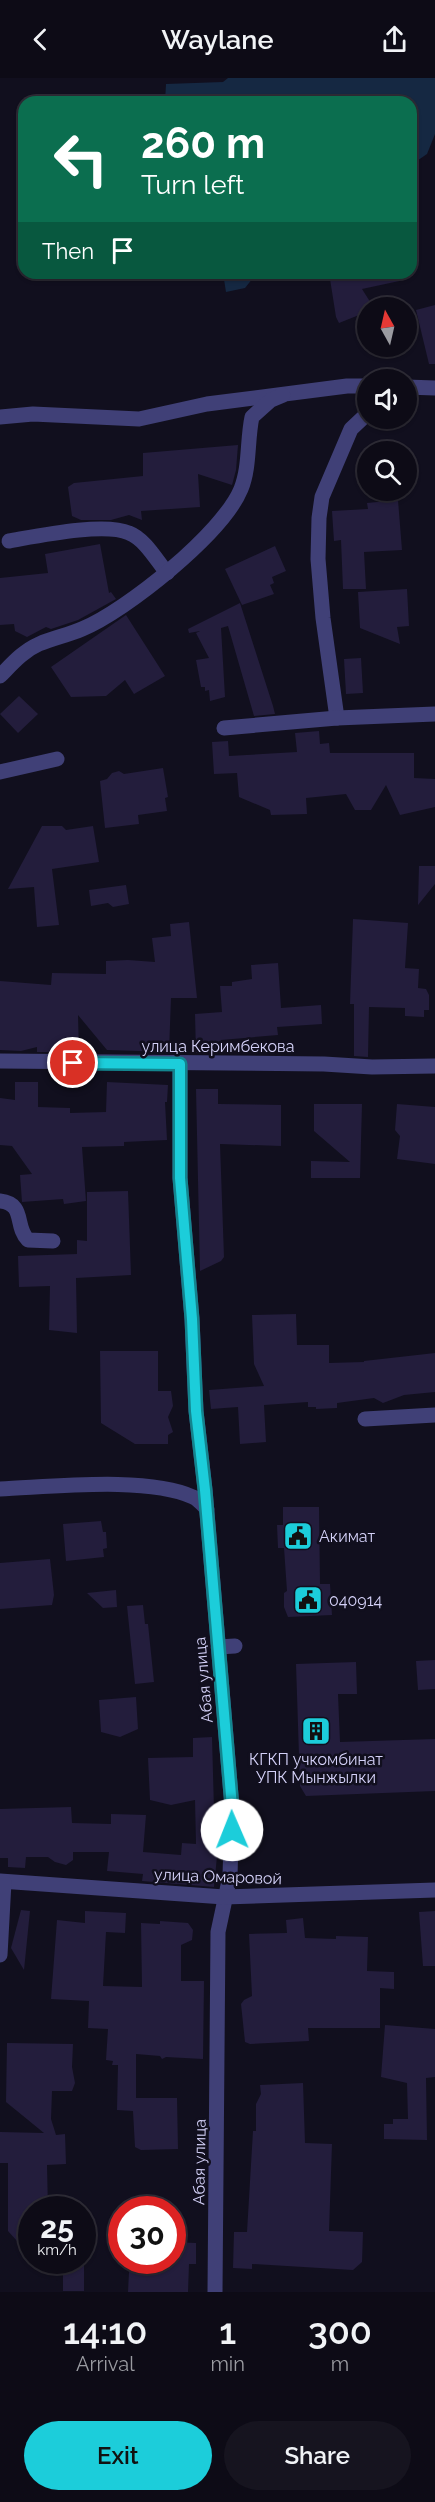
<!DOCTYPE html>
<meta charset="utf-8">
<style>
:root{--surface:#0d0b16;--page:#16141f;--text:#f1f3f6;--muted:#9a9ba1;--line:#2d2b35;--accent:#1ccdda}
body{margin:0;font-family:Raleway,sans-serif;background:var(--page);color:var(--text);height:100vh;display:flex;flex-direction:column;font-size:22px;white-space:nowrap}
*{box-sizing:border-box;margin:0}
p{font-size:20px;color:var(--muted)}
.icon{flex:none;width:33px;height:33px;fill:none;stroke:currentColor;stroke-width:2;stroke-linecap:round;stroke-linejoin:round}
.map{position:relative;height:2214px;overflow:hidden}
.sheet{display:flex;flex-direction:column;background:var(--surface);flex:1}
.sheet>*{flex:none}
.hud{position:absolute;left:18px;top:18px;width:399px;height:183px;border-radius:18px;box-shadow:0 2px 4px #0004,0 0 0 2px var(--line);background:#0b6e4f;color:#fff;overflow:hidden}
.needle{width:39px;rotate:352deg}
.fabs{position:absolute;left:357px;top:219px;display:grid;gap:12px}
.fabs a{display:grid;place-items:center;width:60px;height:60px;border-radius:50%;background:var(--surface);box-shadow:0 2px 4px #0004,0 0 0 2px var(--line);font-size:30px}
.speed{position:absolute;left:18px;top:2118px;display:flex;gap:12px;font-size:30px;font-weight:700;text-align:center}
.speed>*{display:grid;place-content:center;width:78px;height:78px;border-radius:50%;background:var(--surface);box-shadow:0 2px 4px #0004,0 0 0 2px var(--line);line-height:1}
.speed small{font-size:15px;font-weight:400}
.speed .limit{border:9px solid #d22;background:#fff;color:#111}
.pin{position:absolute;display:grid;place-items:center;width:51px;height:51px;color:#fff;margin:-26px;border:3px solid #fff;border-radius:50%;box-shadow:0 2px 6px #0007}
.me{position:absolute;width:66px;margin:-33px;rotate:359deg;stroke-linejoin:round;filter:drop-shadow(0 0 4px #0008)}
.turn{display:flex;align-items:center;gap:21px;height:126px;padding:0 24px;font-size:27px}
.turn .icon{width:78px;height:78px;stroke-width:2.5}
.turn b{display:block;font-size:42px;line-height:51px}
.then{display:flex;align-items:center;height:57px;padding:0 24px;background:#0003;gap:12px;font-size:22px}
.eta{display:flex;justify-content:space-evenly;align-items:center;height:102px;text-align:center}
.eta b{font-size:36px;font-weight:600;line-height:42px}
.primary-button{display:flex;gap:12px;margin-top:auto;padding:12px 24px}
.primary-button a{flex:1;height:69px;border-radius:36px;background:var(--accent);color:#111;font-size:24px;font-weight:600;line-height:69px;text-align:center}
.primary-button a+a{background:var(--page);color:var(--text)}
header{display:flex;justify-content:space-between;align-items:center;height:78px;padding:0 24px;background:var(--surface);font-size:27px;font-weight:600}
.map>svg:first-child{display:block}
.water{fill:#152842}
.building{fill:#231d3c}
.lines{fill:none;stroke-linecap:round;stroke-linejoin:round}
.minor{stroke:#404077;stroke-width:15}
.route-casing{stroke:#12858e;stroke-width:15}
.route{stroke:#1ccdda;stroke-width:10}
.labels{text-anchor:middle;stroke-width:5;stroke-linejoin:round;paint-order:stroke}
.street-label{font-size:16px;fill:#d5d2f9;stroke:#110f1e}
.poi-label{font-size:16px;fill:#d5d2f9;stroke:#110f1e;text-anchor:start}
</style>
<header><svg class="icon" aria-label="back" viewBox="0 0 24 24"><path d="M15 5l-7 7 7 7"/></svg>Waylane<svg class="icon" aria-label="share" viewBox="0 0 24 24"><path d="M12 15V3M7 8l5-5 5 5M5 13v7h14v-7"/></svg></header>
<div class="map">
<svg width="435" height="2214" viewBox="0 0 435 2214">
<rect width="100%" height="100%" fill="#110f1e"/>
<g class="water">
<path d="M228,0H435V56L427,76L411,87V24H165L166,6L223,4Z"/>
<path d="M223,195H257L245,210L226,214Z"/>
</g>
<g class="building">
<path d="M361,195H403L404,202L362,211L374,230H368V240L359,237L339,245L336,239L330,201Z"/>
<path d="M435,227V286H429L416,232Z"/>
<path d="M238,367L236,392L232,407L198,396L200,429L141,433L142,442L129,437L111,442H81L72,438L68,409L74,405L143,398V375Z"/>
<path d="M398,422L402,472L364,474L366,511H343L341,462L334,463L332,433L368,431L367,425Z"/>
<path d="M100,466L109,515L111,514L116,521L78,542L51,551L46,549L27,559L15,553L14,546L0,547V500L48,495L45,476Z"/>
<path d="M275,468L286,493L272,499L274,505L270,507L274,516L242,527L225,491Z"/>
<path d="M407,511L409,548L397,549L400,566L360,550L358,514Z"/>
<path d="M240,525L273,628L275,636L254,638L228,548L221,550L225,619L210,623L209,612L205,613V609H201L196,582L209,580L196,555L200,553L189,555L188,551Z"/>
<path d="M126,537L165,598L134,616L125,602L106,618L71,619L51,589Z"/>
<path d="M361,580L363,615L346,616L344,581Z"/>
<path d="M19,618L38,636L18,655L0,636Z"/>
<path d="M319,653L320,666L329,665L330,675H414V700L435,701V729L400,737L386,707L371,732H355L346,716L306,720L307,736L271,737L270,732L239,719L237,695L214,696L212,664L228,663L229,678L297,674L295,655Z"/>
<path d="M163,690L168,719L165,720L167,733L138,737L139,746L105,750L100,703L107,701L112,695L119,693L124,696Z"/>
<path d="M42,748H62L66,752L93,748L99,784L52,791L59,847L37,849L34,809L8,811Z"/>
<path d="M419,788H435V806L418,827Z"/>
<path d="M126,807L129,826L113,829L108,825L91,828L89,812Z"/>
<path d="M353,841L408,845L405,890L419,891L418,910L426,911L429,917V932H424V939L405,938V930L369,929L368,979L354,978V926H350Z"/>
<path d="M189,844L197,920H171L169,974L107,972L78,937L79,974H37V969L21,973L0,972V903L51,907L52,895L106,896V883L128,882L155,884L152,860L171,858L170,846Z"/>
<path d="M278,885L281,930L321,927L322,946L277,949L278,957L221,962V975H196L195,936L222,934L220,908H232V904L252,901L251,887Z"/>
<path d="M15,1004H38V1029L70,1030V1035L106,1034L107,1004L168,1007L167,1024H165L167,1062L124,1064V1068L82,1069L86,1123L64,1126L63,1121L22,1124L20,1097L32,1096L12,1068L0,1067V1020L15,1022Z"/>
<path d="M196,1011H218V1026L281,1027V1068L220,1066L224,1179L221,1183L200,1193Z"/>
<path d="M314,1026H362L360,1100H311V1083L350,1084L314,1053Z"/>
<path d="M397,1026L435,1029V1086L397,1081L400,1058L395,1052Z"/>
<path d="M128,1113L131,1197L76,1200L77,1255L49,1252L50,1208L19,1209L18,1178L77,1176V1162L87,1163V1114Z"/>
<path d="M296,1236L297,1267H329V1285L364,1284V1283L435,1275V1314L404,1317L383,1325L374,1320L337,1325V1330L316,1331V1329H308V1324L264,1327L266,1364L240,1366L238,1329L211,1331L209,1312L264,1308L254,1286L252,1237Z"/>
<path d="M100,1273H158V1313H171L173,1328L168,1339L173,1354L168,1357V1366H135L101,1345Z"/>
<path d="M283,1429H319L320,1506H330L332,1537L288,1539L284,1529V1515L287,1513L284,1470H278L277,1447H283Z"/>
<path d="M101,1443L103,1454H106L107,1470L103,1471L104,1479L66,1483L63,1446Z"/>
<path d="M50,1481L54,1517L52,1527L0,1531V1485Z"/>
<path d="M116,1512L117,1529L103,1530L87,1515Z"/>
<path d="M143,1527L145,1546H148L154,1604L135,1606L127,1528Z"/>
<path d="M435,1582V1611L418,1612L416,1583Z"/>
<path d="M356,1584L357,1616H338L340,1664L435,1661V1713L306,1718L300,1708L296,1586Z"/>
<path d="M136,1619L138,1651L120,1659L101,1654L99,1622Z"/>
<path d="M212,1659L215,1768H218L214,1809L142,1803L143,1796L107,1793L109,1774H73V1782L66,1787L55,1784L48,1779H26L25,1790L8,1789V1780H0V1731L71,1729L72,1745L111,1746V1736L146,1737L143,1774L181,1777L182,1765L196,1766L195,1722L171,1727L150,1722L148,1680L193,1679V1660Z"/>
<path d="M21,1832L30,1833L24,1892L11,1870Z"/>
<path d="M85,1833L126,1835L125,1855L106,1854L103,1908L142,1909L141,1845L160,1846V1843L188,1845L193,1852L192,1862L181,1867V1903H204L203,1981L166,1979L162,1981L160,1978L136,1976V2020H177L178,2071L141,2072L135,2069L133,2033L117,2032L118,1987H112L113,1983L106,1982L108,1951L88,1950L89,1923L51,1921L57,1842L85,1845Z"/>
<path d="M435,1833V1888H423L419,1834Z"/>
<path d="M303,1840L305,1860L336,1861V1858L368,1859L367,1893L394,1894V1911L380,1910V1950H308L309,1963L250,1966L245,1964L241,1926L244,1922L252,1918L249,1856L287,1855L286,1842Z"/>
<path d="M385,1947L435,1951V1999L426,2000L427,2062L384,2061V2046H393V2041H408L407,2005L381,1999Z"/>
<path d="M7,1965L73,1966L72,1989L75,2005L72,2013H52L51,2041L56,2057L65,2056L66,2086L47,2087L48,2132H32V2164L17,2163L8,2153V2085H0V2054L44,2055L6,2024Z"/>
<path d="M303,2005L305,2065L332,2066L329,2153L363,2154L362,2184L353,2192L252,2186V2191L233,2190L234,2154H247L253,2053H256V2026L261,2016L260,2007Z"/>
<path d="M172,2164L196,2165V2186H189L188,2214H128L129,2194L158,2196L159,2182H172Z"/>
<path d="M63,2186L84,2187V2213H63Z"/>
</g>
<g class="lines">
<g class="minor">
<path d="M406,309L435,310"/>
<path d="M0,339L33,336L139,341L207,326L347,308H368"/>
<path d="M9,463C38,458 104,444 129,455C145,461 157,483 167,495"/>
<path d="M0,598C12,586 23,573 39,566C53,560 68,557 82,551C126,533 223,455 241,411C250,389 247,362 252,339L271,322L283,317"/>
<path d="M337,640L323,540L318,481L319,440L322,419L351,351L368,335"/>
<path d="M224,650L337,640L435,636"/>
<path d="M0,694L57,681"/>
<path d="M0,983L324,986L372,989L435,988"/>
<path d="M180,986V1100L192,1241L196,1333L205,1411L232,1729L230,1798L218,1854L215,2214"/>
<path d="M0,1123C26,1126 14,1148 28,1162L53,1163"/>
<path d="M365,1341L435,1337"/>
<path d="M0,1411C51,1409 148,1398 193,1419C198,1421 203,1427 207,1431"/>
<path d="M218,1569L235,1568"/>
<path d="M0,1803L224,1819L435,1812"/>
<path d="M0,1877L4,1804"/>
</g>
</g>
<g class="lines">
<g class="route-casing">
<path id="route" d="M73,985L180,986V1100L192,1241L196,1333L205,1412L232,1729V1752"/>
</g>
<use href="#route" class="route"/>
</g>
<defs>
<g id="civic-square" transform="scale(1.5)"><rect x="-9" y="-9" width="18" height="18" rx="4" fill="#1ccdda" stroke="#110f1e"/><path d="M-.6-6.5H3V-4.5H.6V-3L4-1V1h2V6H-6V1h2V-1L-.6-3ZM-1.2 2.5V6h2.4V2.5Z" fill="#111"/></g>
<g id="building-square" transform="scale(1.5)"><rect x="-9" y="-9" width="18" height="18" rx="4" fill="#1ccdda" stroke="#110f1e"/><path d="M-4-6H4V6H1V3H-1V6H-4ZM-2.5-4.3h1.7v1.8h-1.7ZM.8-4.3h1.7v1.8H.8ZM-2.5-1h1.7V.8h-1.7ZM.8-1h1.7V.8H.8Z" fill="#111"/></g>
</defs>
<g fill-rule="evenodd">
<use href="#civic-square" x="298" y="1458"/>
<use href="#civic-square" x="308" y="1522"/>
<use href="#building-square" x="316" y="1653"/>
</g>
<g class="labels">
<g class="street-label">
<text x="218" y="974">улица Керимбекова</text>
<text transform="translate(203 1602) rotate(-95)" y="6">Абая улица</text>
<text transform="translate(218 1798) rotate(2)" y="6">улица Омаровой</text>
<text transform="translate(199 2084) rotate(-89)" y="6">Абая улица</text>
</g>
<g class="poi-label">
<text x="319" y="1464">Акимат</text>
<text x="329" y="1528">040914</text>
<text x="316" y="1687" text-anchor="middle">КГКП учкомбинат<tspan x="316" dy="18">УПК Мынжылки</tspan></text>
</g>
</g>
</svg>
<div class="fabs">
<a><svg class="needle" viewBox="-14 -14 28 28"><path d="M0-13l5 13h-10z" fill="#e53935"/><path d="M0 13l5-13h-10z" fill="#9a9ba1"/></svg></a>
<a><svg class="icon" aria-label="sound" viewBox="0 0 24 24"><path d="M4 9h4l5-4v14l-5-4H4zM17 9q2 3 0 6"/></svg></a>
<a><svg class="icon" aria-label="search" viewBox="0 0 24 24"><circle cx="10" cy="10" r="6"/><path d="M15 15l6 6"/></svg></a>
</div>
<div class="speed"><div>25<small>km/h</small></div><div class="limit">30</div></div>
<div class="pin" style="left:73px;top:985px;background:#d93025"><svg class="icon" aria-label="arrive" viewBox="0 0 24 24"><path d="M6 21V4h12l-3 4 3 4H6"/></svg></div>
<svg class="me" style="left:232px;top:1752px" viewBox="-20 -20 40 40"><circle r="19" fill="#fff"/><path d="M0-13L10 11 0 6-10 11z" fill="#1ccdda"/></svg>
<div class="hud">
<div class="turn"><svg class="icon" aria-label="left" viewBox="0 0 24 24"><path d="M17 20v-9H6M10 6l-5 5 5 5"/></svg><div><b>260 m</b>Turn left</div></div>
<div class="then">Then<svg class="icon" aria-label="arrive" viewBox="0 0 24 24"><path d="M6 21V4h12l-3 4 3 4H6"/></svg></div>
</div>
</div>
<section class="sheet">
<div class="eta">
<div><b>14:10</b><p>Arrival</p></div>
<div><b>1</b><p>min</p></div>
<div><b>300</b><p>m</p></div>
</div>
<div class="primary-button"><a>Exit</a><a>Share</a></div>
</section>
